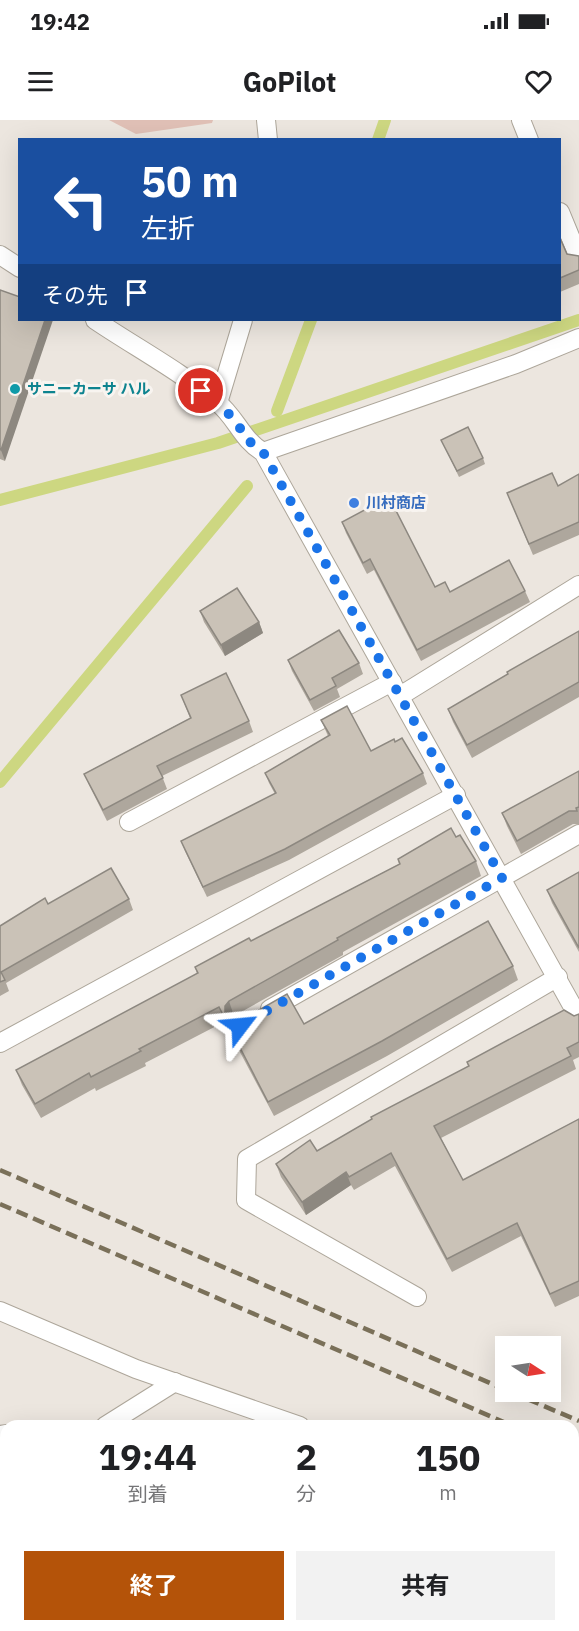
<!DOCTYPE html>
<html lang="ja">
<meta charset="utf-8">
<style>
:root{--surface:#fff;--page:#f2f2f2;--text:#202124;--muted:#757577;--accent:#b45309}
body{margin:0;font-family:"IBM Plex Sans","Noto Sans JP",sans-serif;background:var(--page);color:var(--text);height:100vh;display:flex;flex-direction:column;font-size:22px;white-space:nowrap}
*{box-sizing:border-box;margin:0}
p{font-size:20px;color:var(--muted)}
.icon{flex:none;width:33px;height:33px;fill:none;stroke:currentColor;stroke-width:2;stroke-linecap:round;stroke-linejoin:round}
.map{position:relative;flex:1;overflow:hidden}
.drawer{position:absolute;left:0px;top:1300px;width:579px;height:212px;display:flex;flex-direction:column;background:var(--surface);border-radius:18px 18px 0 0;box-shadow:0 6px 24px #0002}
.drawer>*{flex:none}
.hud{position:absolute;left:18px;top:18px;width:543px;height:183px;border-radius:0px;box-shadow:0 6px 24px #0002;background:#1a4fa0;color:#fff;overflow:hidden}
.needle{width:39px;rotate:102deg}
.controls{position:absolute;left:495px;top:1216px;display:grid;gap:12px}
.controls a{display:grid;place-items:center;width:66px;height:66px;border-radius:0px;background:var(--surface);box-shadow:0 6px 24px #0002;font-size:30px}
.pin{position:absolute;display:grid;place-items:center;width:51px;height:51px;color:#fff;margin:-26px;border:3px solid #fff;border-radius:50%;box-shadow:0 2px 6px #0007}
.me{position:absolute;width:66px;margin:-33px;rotate:61deg;stroke-linejoin:round;filter:drop-shadow(0 0 4px #0008)}
.turn{display:flex;align-items:center;gap:21px;height:126px;padding:0 24px;font-size:27px}
.turn .icon{width:78px;height:78px;stroke-width:2.5}
.turn b{display:block;font-size:42px;line-height:51px}
.then{display:flex;align-items:center;height:57px;padding:0 24px;background:#0003;gap:12px;font-size:22px}
.eta{display:flex;justify-content:space-evenly;align-items:center;height:102px;text-align:center}
.eta b{font-size:36px;font-weight:700;line-height:42px}
.primary-button{display:flex;gap:12px;margin-top:auto;padding:12px 24px}
.primary-button a{flex:1;height:69px;border-radius:0px;background:var(--accent);color:#fff;font-size:24px;font-weight:700;line-height:69px;text-align:center}
.primary-button a+a{background:var(--page);color:var(--text)}
.status{display:flex;justify-content:space-between;align-items:center;height:42px;padding:0 30px;background:var(--surface);direction:ltr}
.status svg{height:16px;fill:currentColor}
header{display:flex;justify-content:space-between;align-items:center;height:78px;padding:0 24px;background:var(--surface);font-size:27px;font-weight:700}
.map>svg:first-child{display:block}
.green{fill:#e0c0b6}
.lines{fill:none;stroke-linecap:round;stroke-linejoin:round}
.stream{stroke:#cdd781;stroke-width:12}
.minor-casing{stroke:#ada69a;stroke-width:20}
.minor{stroke:#fff;stroke-width:18}
.rail{stroke:#7a7059;stroke-width:4.5;stroke-dasharray:12 6;stroke-linecap:butt}
.wall{fill:#aea79d}
.shaded-wall{fill:#8d8880}
.building{fill:#cac2b7;stroke:#8d8880;stroke-width:1.5}
.route{stroke:#1a73e8;stroke-width:10;stroke-dasharray:0 18}
.culture-dot{fill:#0f9aa8;stroke:#f8f4f0;stroke-width:2}
.shop-dot{fill:#3f7fe0;stroke:#f8f4f0;stroke-width:2}
.labels{text-anchor:middle;stroke-width:6;stroke-linejoin:round;paint-order:stroke}
.culture-label{font-size:15px;font-weight:bold;fill:#0d838f;stroke:#f8f4f0;text-anchor:start}
.shop-label{font-size:15px;font-weight:bold;fill:#366cbe;stroke:#f8f4f0;text-anchor:start}
</style>
<div class="status"><b>19:42</b><svg viewBox="0 0 49 12"><path d="M0 12V9h3v3zM5 12V6h3v6zM10 12V3h3v9zM15 12V0h3v12zM26 1h20v11H26zM47 4h2v5h-2z"/></svg></div>
<header><svg class="icon" aria-label="menu" viewBox="0 0 24 24"><path d="M4 6h16M4 12h16M4 18h16"/></svg>GoPilot<svg class="icon" aria-label="heart" viewBox="0 0 24 24"><path d="M12 20l-8-8c-3-5 5-10 8-4 3-6 11-1 8 4z"/></svg></header>
<div class="map">
<svg width="579" height="1511" viewBox="0 0 579 1511">
<rect width="100%" height="100%" fill="#ece6df"/>
<path class="green" d="M109,0H213L212,3L136,14Z"/>
<g class="lines">
<g class="stream">
<path d="M378,20L385,0"/>
<path d="M277,291L311,200"/>
<path d="M0,380L218,323L579,200"/>
<path d="M0,662L247,366"/>
</g>
<g class="minor-casing">
<g id="minor">
<path d="M266,0L268,20"/>
<path d="M521,0L529,20"/>
<path d="M560,92L579,138"/>
<path d="M0,135L20,148"/>
<path d="M95,200C135,227 180,251 217,282C236,297 242,320 263,332L579,898"/>
<path d="M218,283L243,200"/>
<path d="M263,332L516,244L579,218"/>
<path d="M400,576L579,465"/>
<path d="M129,702L392,562"/>
<path d="M270,889L579,714"/>
<path d="M0,923L456,675"/>
<path d="M417,1177L246,1080L247,1039L558,857"/>
<path d="M0,1191L136,1249L300,1306"/>
<path d="M105,1306L175,1262"/>
<path d="M0,1315L6,1314"/>
<path d="M573,1406L579,1409"/>
</g>
</g>
<use href="#minor" class="minor"/>
<g class="rail">
<path d="M0,1050L506,1270"/>
<path d="M0,1084L513,1306"/>
<path d="M511,1272L579,1301"/>
<path d="M573,1332L579,1335"/>
</g>
</g>
<g class="wall">
<path d="M560,118L567,134L579,136V164L560,172Z"/>
<path d="M0,170L5,341L0,339Z"/>
<path d="M441,320L483,338L485,344L459,357Z"/>
<path d="M579,354V415L533,435L507,373L558,366Z"/>
<path d="M342,402L435,467L450,472L525,471L530,482L421,541L374,450L367,454L346,413Z"/>
<path d="M200,491L259,502L263,513L225,536L204,502Z"/>
<path d="M579,511V577L472,638L453,602L448,589L508,555Z"/>
<path d="M288,540L359,543L363,554L337,569L340,577L314,591L292,551Z"/>
<path d="M181,575L249,601L253,612L162,656L167,669L107,701L89,665L84,654L190,598Z"/>
<path d="M321,600L371,631L395,622L423,653L427,664L289,740L207,777L185,731L181,721L275,674L269,663L265,653L328,616Z"/>
<path d="M579,651V704H573L521,734L507,706L502,693Z"/>
<path d="M456,717L476,741L481,756L343,832V835L234,896L230,901L304,904L513,846L518,860L387,936L274,996L224,902L145,943L146,946L96,971L95,968L41,998L22,965L16,950L197,854L195,847L251,821L399,744L398,739Z"/>
<path d="M579,752V832L552,783L547,770Z"/>
<path d="M129,779L133,790L6,863L9,871L0,876V806L48,784Z"/>
<path d="M579,894V937L573,940L576,949L441,1018L463,1060L579,999V1176L555,1187L521,1116L452,1152L395,1046L354,1070L351,1065L306,1095L281,1057L276,1044L317,1031L468,946L467,942Z"/>
</g>
<g class="shaded-wall">
<path d="M45,200H53L5,341L1,330Z"/>
<path d="M259,502L263,513L225,536L221,525Z"/>
<path d="M229,881L234,896L230,901V909L225,896V886Z"/>
<path d="M346,1052L351,1065L306,1095L302,1082Z"/>
</g>
<g class="building">
<path d="M560,118L567,134L579,136V150L560,158Z"/>
<path d="M0,170L20,177V200H45L1,330L0,329Z"/>
<path d="M468,307L483,338L457,351L441,320Z"/>
<path d="M552,353L558,366L579,354V402L529,424L507,373Z"/>
<path d="M389,377L435,467L445,462L450,472L509,440L525,471L417,530L370,439L363,443L342,402Z"/>
<path d="M237,468L259,502L221,525L200,491Z"/>
<path d="M339,510L359,543L332,558L336,566L310,580L288,540Z"/>
<path d="M579,511V562L467,625L448,589L508,554L507,552Z"/>
<path d="M226,553L249,601L157,646L163,658L103,690L84,654L191,598L181,575Z"/>
<path d="M347,586L371,631L394,619L395,622L402,618L423,653L285,729L203,767L181,721L276,673L265,653L330,615L321,600Z"/>
<path d="M579,651V687L576,688L577,691H569L517,721L502,693Z"/>
<path d="M451,708L456,717L460,715L476,741L337,818L338,820L229,881L225,886V896L229,901H240L287,874L304,904L488,801L513,846L382,921L268,982L219,887L139,929L141,931L91,957L89,953L35,984L16,950L198,853L195,847L249,818L251,821L400,744L398,739Z"/>
<path d="M111,748L129,779L1,852L5,860L0,862V806L45,778L48,784Z"/>
<path d="M579,752V828L547,770Z"/>
<path d="M564,890L574,896L579,894V922L567,928L571,936L434,1006L463,1060L579,999V1161L550,1174L517,1103L447,1139L391,1033L349,1057L346,1052L302,1082L276,1044L310,1020L317,1031L372,999L371,997L469,946L467,942Z"/>
</g>
<g class="lines">
<path class="route" d="M201,271C214,280 227,290 237,304C246,316 249,324 263,332L502,758L240,906"/>
</g>
<circle class="culture-dot" cx="15" cy="269" r="6"/>
<circle class="shop-dot" cx="354" cy="383" r="6"/>
<g class="labels">
<g class="culture-label">
<text x="27" y="274">サニーカーサ ハル</text>
</g>
<g class="shop-label">
<text x="366" y="388">川村商店</text>
</g>
</g>
</svg>
<div class="controls">
<a><svg class="needle" viewBox="-14 -14 28 28"><path d="M0-13l5 13h-10z" fill="#e53935"/><path d="M0 13l5-13h-10z" fill="#757577"/></svg></a>
</div>
<div class="pin" style="left:201px;top:271px;background:#d93025"><svg class="icon" aria-label="arrive" viewBox="0 0 24 24"><path d="M6 21V4h12l-3 4 3 4H6"/></svg></div>
<svg class="me" style="left:240px;top:906px" viewBox="-20 -20 40 40"><path d="M0-17L14 15 0 8-14 15z" fill="#1a73e8" stroke="#fff" stroke-width="4"/></svg>
<div class="hud">
<div class="turn"><svg class="icon" aria-label="left" viewBox="0 0 24 24"><path d="M17 20v-9H6M10 6l-5 5 5 5"/></svg><div><b>50 m</b>左折</div></div>
<div class="then">その先<svg class="icon" aria-label="arrive" viewBox="0 0 24 24"><path d="M6 21V4h12l-3 4 3 4H6"/></svg></div>
</div>
<section class="drawer">
<div class="eta">
<div><b>19:44</b><p>到着</p></div>
<div><b>2</b><p>分</p></div>
<div><b>150</b><p>m</p></div>
</div>
<div class="primary-button"><a>終了</a><a>共有</a></div>
</section>
</div>
